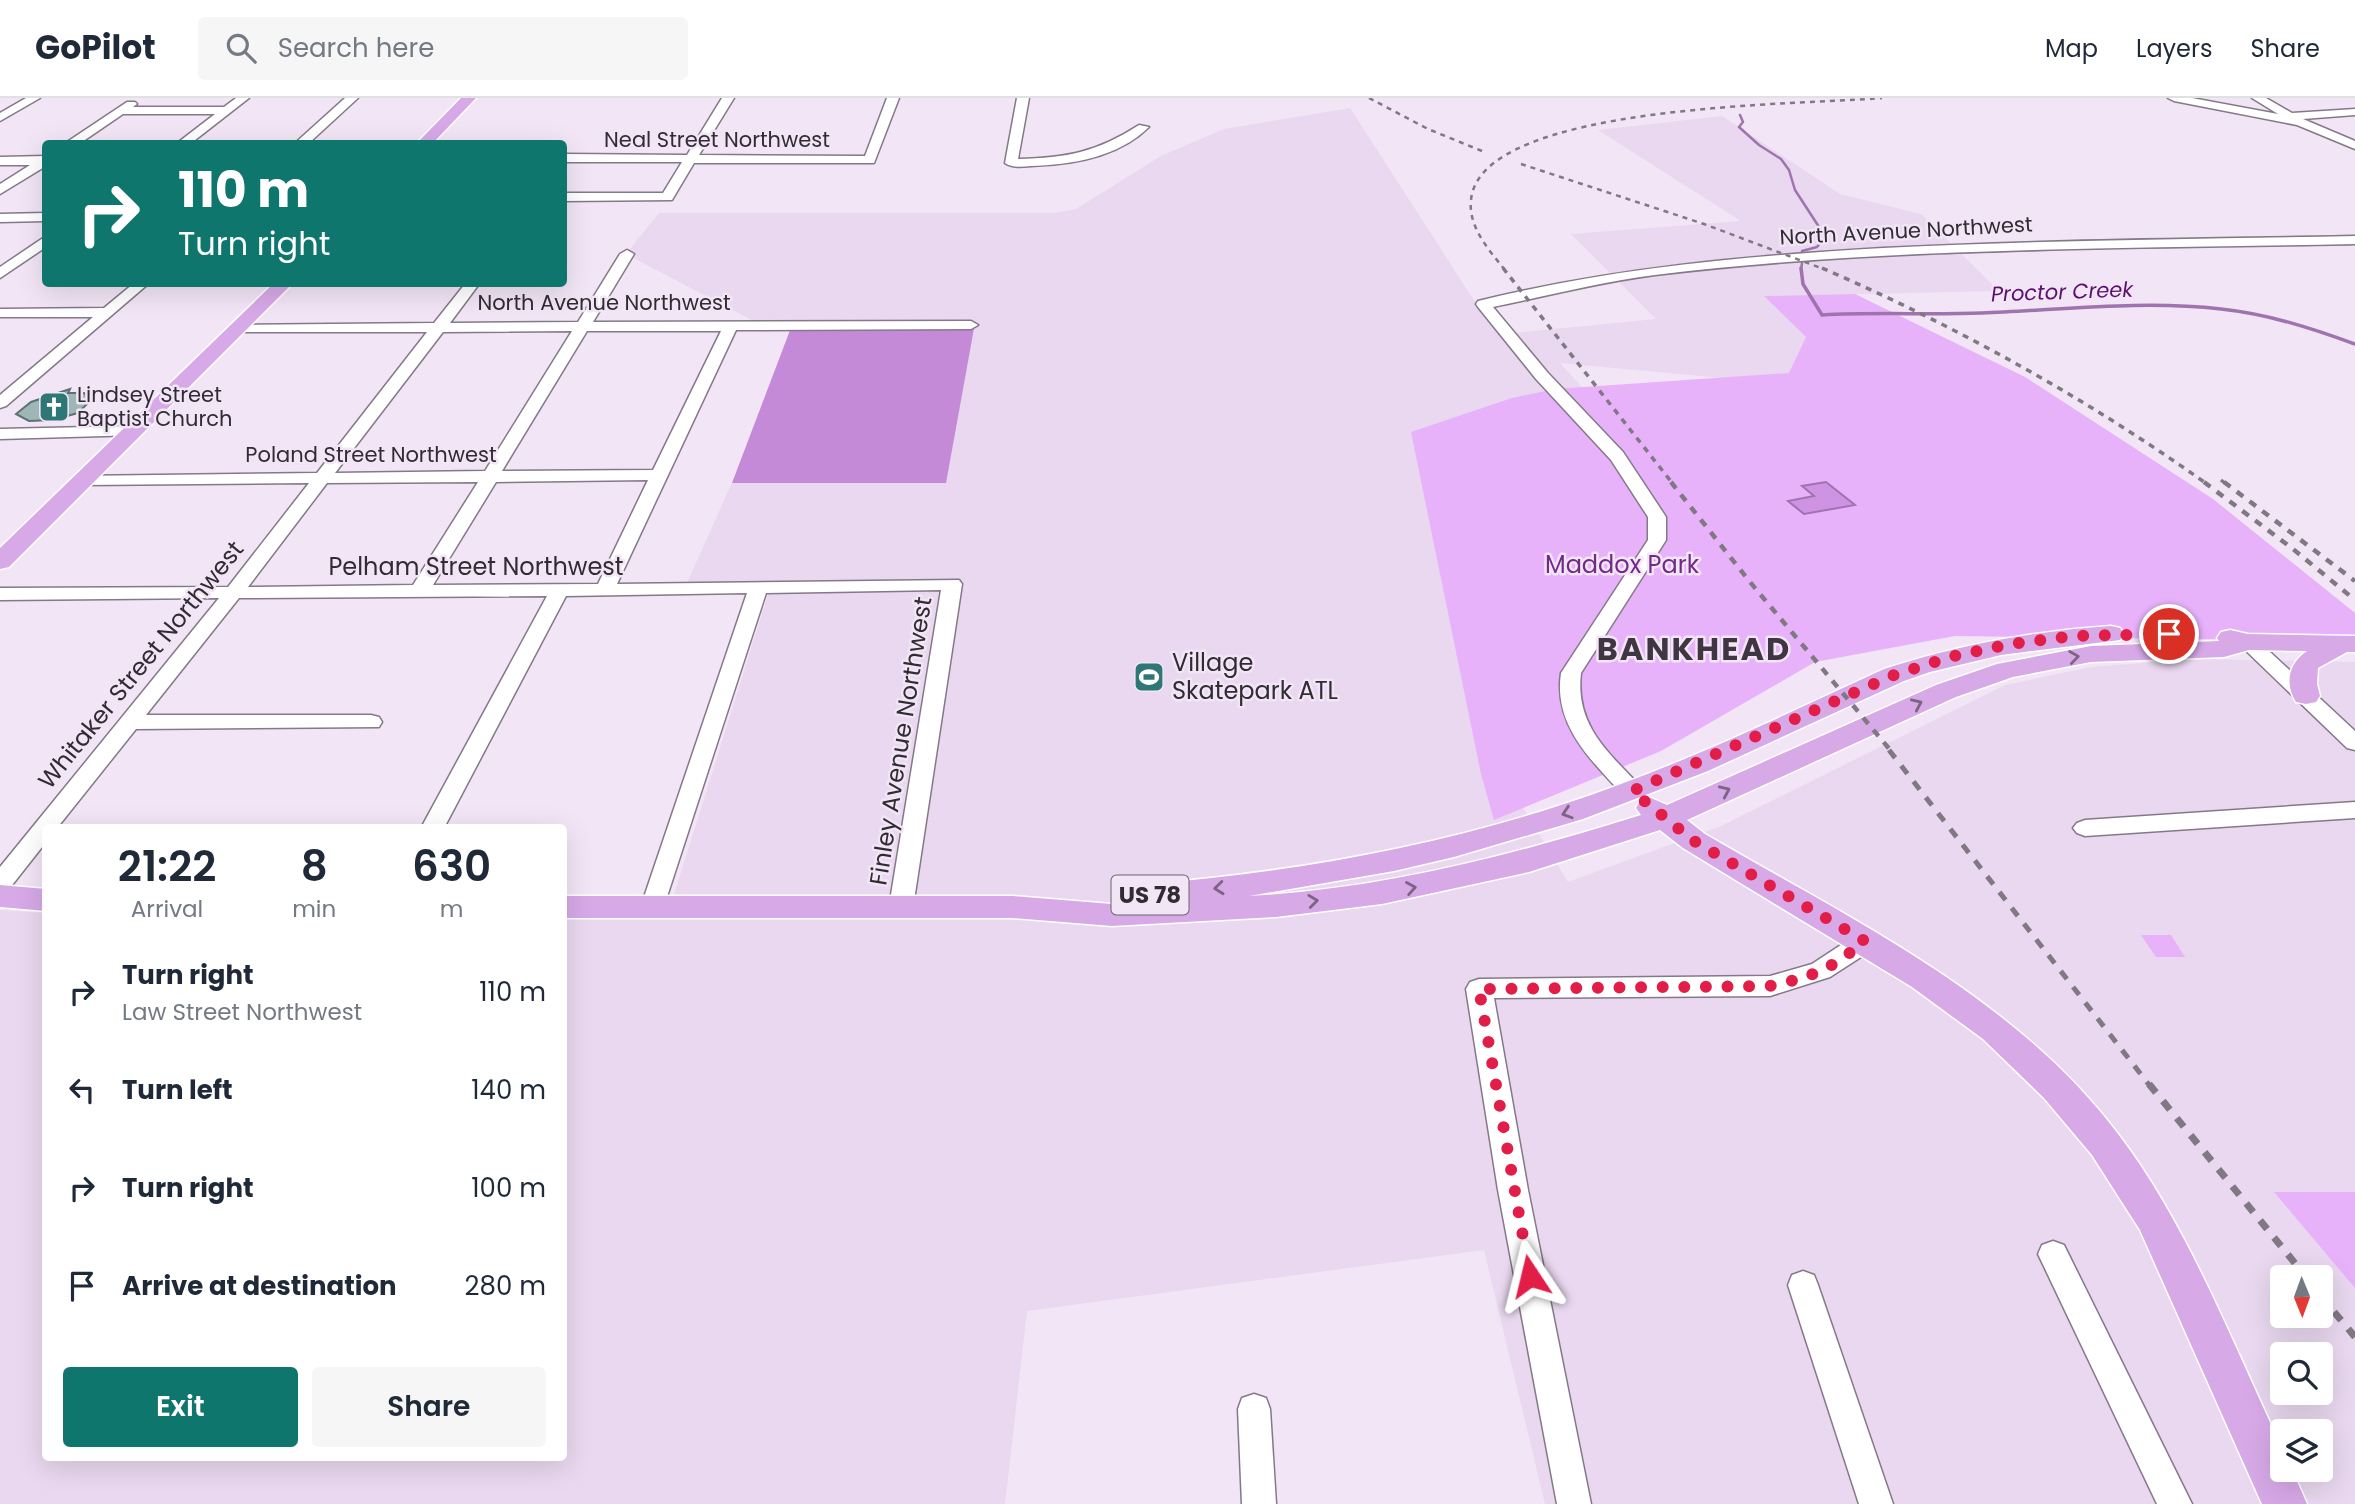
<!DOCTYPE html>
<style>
:root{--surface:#fff;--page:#f6f6f7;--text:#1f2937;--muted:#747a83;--line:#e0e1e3;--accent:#0f766e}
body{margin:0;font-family:Poppins,sans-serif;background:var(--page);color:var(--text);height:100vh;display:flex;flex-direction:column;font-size:26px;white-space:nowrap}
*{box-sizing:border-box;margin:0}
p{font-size:23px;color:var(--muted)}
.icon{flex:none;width:38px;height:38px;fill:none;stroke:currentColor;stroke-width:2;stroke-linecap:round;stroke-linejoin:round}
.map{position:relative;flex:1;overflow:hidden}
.panel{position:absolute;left:42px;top:726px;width:525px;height:637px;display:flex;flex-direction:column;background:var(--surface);border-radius:7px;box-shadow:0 7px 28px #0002}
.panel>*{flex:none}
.guide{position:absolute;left:42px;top:42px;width:525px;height:147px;border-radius:7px;box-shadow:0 7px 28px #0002;background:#0f766e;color:#fff;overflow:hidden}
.needle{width:46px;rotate:179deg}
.controls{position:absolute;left:2270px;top:1167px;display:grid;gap:14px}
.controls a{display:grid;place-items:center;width:63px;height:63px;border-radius:7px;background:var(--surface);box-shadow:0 7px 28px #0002;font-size:35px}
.pin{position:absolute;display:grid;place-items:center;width:60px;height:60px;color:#fff;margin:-30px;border:4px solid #fff;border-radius:50%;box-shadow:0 2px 7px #0007}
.me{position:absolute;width:77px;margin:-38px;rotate:350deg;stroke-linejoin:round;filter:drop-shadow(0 0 5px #0008)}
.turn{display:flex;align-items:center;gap:24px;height:147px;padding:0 21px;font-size:32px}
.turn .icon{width:91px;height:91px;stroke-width:2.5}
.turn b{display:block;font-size:49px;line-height:60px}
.eta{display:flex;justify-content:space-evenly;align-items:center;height:119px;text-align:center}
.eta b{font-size:42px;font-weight:600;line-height:49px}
.primary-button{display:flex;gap:14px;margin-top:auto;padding:14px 21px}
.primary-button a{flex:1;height:80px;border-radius:7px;background:var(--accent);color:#fff;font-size:28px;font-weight:600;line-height:80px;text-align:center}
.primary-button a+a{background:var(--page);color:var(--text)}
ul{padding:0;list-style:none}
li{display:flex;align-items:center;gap:21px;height:98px;padding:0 21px}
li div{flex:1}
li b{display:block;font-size:26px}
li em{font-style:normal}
header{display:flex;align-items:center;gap:42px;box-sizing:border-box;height:98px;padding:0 35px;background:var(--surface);border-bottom:2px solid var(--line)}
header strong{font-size:33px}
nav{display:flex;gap:38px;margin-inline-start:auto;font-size:24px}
.search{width:490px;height:63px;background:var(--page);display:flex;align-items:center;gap:18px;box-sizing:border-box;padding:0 24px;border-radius:7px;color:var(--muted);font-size:26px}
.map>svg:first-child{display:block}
.built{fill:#e9d8ef;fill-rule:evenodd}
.green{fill:#e8b2fa}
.forest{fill:#c489d7}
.water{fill:#ce93e2;stroke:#9f74ae;stroke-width:2}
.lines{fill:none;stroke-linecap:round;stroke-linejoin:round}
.stream-far1{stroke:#9f74ae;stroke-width:2.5}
.stream{stroke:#9f74ae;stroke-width:3.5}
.building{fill:#9eb7b6;stroke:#5c7373;stroke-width:2}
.minor-casing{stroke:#847988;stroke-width:3}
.major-casing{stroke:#fff;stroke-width:3}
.minor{fill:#fff;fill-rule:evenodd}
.major{fill:#d7a9e7;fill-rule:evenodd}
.rail-far4{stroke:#807883;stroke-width:2.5;stroke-dasharray:5 5;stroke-linecap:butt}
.rail-far3{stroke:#807883;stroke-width:3.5;stroke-dasharray:6 6;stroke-linecap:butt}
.rail-far2{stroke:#807883;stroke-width:4.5;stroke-dasharray:8 8;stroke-linecap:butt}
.rail-far1{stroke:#807883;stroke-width:5;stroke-dasharray:10 10;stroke-linecap:butt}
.rail{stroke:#807883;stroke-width:7;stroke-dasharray:11 11;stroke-linecap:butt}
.oneway{stroke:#7c6484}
.route{stroke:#e11d48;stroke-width:12;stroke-dasharray:0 21.6}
.labels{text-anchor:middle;stroke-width:5;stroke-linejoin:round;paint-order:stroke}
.far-street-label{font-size:21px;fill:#312c33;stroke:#f2e5f6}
.far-water-label{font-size:21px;font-style:italic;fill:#5b0f6f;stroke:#f2e5f6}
.far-poi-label{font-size:21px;fill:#312c33;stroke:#f2e5f6;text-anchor:start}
.shield{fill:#f2e5f6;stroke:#6b646e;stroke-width:2}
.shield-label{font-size:23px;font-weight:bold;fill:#312c33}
.park-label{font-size:24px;fill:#722a87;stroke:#f2e5f6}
.street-label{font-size:24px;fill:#312c33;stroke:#f2e5f6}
.poi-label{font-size:24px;fill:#312c33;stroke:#f2e5f6;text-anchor:start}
.district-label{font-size:32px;font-weight:bold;letter-spacing:2px;fill:#403643;stroke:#f2e5f6}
</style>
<header>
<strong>GoPilot</strong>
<div class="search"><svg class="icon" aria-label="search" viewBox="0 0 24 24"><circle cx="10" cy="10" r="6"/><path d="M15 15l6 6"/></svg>Search here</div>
<nav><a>Map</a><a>Layers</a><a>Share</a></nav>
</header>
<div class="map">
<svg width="2355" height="1406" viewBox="0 0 2355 1406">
<rect width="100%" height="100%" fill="#f2e5f6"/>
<path class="built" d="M1350,10L1475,204L1505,236L1656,221L1571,136L1741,123L1598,32L1722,18L1840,96L1921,116L1999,193L1765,198L1806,239L1790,275L1723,280L1560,265L1589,297L1498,668L1568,784L1721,728L2005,587L2091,569L2198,561L2355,564V1406H1545L1484,1152L1027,1213L1005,1406H0V812L45,815L46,1360H564V820L667,819L771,487H686L732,385H945L975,226L761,227L626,156L659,115H1055L1076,111L1161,58L1224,31ZM2282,1180H2320V1218H2282ZM2282,1256H2320V1295H2282ZM2282,1334H2320V1372H2282Z"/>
<g class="green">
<path d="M1855,196L2025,279L2213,401L2355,515V543L1955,538L1815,564L1661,653L1494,722L1481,676L1411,334L1512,300L1555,291L1789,275L1806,239L1764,198Z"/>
<path d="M2141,837H2171L2185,859H2156Z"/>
<path d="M2274,1094H2355V1190Z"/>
</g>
<path class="forest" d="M975,225L946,385H732L792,227Z"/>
<path class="water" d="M1826,384L1855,407L1804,416L1788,403L1814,398L1802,388Z"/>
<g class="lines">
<g class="stream-far1">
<path d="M1740,17L1743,24L1739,29L1759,47L1781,61L1789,72L1795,92L1821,132V144L1817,149L1802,153"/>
<path d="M1801,172L1802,165"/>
</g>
<path class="stream" d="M1801,170L1803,186L1822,217C1875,214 1929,217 1982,215C2062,212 2141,202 2221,211C2268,216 2311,230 2355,246"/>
</g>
<path class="building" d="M70,291L68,295H84L90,303L78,315L52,322L29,323L16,316L31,304Z"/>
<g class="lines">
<g class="minor-casing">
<g id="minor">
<path d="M26,0H40L0,23V15Z"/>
<path d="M236,0H249L190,46H176L215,16H123L79,46H64L127,4H135L137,6L133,9H224Z"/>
<path d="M345,0H358L308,46H294Z"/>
<path d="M722,0H734L699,57L865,58L887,0H899L874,65H694L672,102L564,103V95H663L682,64H564V56L687,57Z"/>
<path d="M1017,0H1029L1018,61C1067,60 1097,54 1139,27L1149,29C1119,59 1071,67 1031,68C1022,69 1012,70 1005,65Z"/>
<path d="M2168,0H2192L2278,16L2252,0H2266L2292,15L2355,11V17L2303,21L2355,43V51L2297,27L2174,3Z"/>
<path d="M46,58V68L0,96V86L30,67H0V59Z"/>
<path d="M46,115V123L0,124V116Z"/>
<path d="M46,138V149L0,180V169Z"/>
<path d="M2355,138V146C2122,151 1886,149 1655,177C1600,184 1547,198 1493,209L1548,275L1623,354L1666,419V442L1581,575C1575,627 1607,653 1640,688L1643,693L1640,698L1632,700L1624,698C1591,662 1553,627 1561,575L1648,442V419L1611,362L1536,281L1478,209L1476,206L1478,203C1611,170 1746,158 1883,150C2040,142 2198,141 2355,138Z"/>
<path d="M627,152L634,156L593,224L971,223L978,227L971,231L736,232L617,486L959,482L962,486L913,809L910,815L901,818L892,815L889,809L941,492L766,495L662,814L653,817L644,814L641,808L747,495L566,498L444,730H421L547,498L239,500L146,617H371L379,619L382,624L379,629L136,631L57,730H46V744L9,791L0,793V769L219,500L0,502V490L228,489L309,385L83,387L77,386L74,382L77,378L317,375L427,234H238L233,233L231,230L233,227L434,225L465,186H479L450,225L578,224L620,156ZM572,233L485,373L335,375L443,234ZM587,233H721L653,372L502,373ZM648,382L598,486L433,487L496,384ZM478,384L413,487L248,489L327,385Z"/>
<path d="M133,186H148L6,308L0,310V297L93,219H0V211L104,210Z"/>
<path d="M133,328L141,333L139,337L0,341V331Z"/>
<path d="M2248,538L2255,540L2355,633V652L2347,650L2241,548L2238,544L2241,540Z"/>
<path d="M2355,704V720L2085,738L2077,735L2073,730L2077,725L2085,722Z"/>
<path d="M1865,834L1874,837L1878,843L1861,859L1830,879L1770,898L1494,900L1528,1092L1591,1406H1557L1498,1092L1466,891L1470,884L1479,881L1770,878L1812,866L1856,837Z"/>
<path d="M2053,1143L2064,1147L2192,1406H2157L2038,1156L2042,1147Z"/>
<path d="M1803,1173L1814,1177L1818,1187L1893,1406H1859L1788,1187L1792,1177Z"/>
<path d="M1254,1296L1266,1300L1270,1311L1276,1406H1242L1238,1311L1242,1300Z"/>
</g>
</g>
<g class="major-casing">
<g id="major">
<path d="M461,0H476L432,46H416Z"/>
<path d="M273,186H292L9,469L0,471V450Z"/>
<path d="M2111,528L2120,530L2124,536L2120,542L2001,557L1930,574L1904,583L1708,673L1583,721L1454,759L1394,773L1249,798C1383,791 1513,757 1641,717L1636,710L1640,703L1651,700L1667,707L1936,587L1997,566L2091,548L2219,543L2217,540L2221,534L2230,532L2248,536L2355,538V554H2347L2318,570L2317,586L2320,598L2316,604L2306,606L2296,604C2284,585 2289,565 2307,553L2249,552L2224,559L2091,564L2013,579L1956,599L1687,722L1705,736C1850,821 2014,898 2118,1036C2187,1126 2233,1247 2282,1350V1372H2292L2307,1406H2262L2140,1132L2092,1057L2044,1000L1983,941L1912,889L1683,750L1660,732L1529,774L1382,806L1276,819L1112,828L1013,820H564V798H1013L1112,806L1138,804L1134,797L1139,789L1150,786C1290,774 1427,751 1561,707C1673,671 1778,620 1884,571C1959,547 2033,533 2111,528Z"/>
<path d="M0,787L46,791V813L0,809Z"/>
</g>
</g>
<use href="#minor" class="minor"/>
<use href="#major" class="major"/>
<g class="rail-far4">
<path d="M1369,0L1428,31L1482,53"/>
<path d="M1521,66L1704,126L1826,172"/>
<path d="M1505,172C1489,152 1468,129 1471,102C1480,4 1808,7 1882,0"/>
</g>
<g class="rail-far3">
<path d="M1503,170L1673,386"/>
<path d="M1822,170C1958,229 2086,300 2207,386"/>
<path d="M2221,382L2226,386"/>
</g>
<g class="rail-far2">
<path d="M1671,384L1750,484L1891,653"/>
<path d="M2204,384L2293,451L2355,502"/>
<path d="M2224,384L2355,483"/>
</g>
<path class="rail-far1" d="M1889,652L2150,988"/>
<g class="rail">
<path d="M2149,986L2307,1180"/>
<path d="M2320,1197L2355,1239"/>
</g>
</g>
<defs><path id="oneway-chevron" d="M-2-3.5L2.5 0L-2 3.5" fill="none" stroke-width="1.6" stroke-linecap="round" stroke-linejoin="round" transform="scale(1.75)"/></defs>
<g class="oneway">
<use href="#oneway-chevron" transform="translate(2074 559) rotate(-8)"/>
<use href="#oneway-chevron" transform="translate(1917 606) rotate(-24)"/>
<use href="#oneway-chevron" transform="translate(1725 693) rotate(-24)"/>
<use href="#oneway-chevron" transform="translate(1567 715) rotate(162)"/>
<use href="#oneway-chevron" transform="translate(1219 790) rotate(174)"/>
<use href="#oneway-chevron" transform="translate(1411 790) rotate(-10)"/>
<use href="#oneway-chevron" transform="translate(1313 803) rotate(-7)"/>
</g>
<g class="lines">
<path class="route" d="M1530,1178L1479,891L1770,888C1815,878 1829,872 1865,843L1694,743L1632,693L1894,577L1954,558L2011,546L2073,538L2169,536"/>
</g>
<defs>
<g id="church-square" transform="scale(1.575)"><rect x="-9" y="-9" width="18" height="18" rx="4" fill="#2d7776" stroke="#f2e5f6"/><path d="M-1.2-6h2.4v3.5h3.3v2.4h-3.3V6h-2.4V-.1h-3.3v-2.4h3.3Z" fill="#fff"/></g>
<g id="stadium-square" transform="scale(1.575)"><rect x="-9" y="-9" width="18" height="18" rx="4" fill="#2d7776" stroke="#f2e5f6"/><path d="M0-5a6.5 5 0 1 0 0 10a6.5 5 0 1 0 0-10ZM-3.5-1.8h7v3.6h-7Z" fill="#fff"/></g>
</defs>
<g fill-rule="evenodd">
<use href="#church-square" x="54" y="309"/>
<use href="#stadium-square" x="1149" y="579"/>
</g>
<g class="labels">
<g class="far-street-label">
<text x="717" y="49">Neal Street Northwest</text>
<text transform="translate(1906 133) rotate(-3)" y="7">North Avenue Northwest</text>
<text x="604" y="212">North Avenue Northwest</text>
<text x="371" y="364">Poland Street Northwest</text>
</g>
<g class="far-water-label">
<text transform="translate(2062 194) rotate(-2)" y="7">Proctor Creek</text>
</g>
<g class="far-poi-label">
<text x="77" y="304">Lindsey Street<tspan x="77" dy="24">Baptist Church</tspan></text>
</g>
<rect class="shield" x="1111.5" y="777.5" width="77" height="39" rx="5"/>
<g class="shield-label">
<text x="1150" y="805">US 78</text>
</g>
<g class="park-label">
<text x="1622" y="475">Maddox Park</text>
</g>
<g class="street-label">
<text x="476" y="477">Pelham Street Northwest</text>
<text transform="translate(141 567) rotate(-51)" y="8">Whitaker Street Northwest</text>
<text transform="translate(901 643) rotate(-81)" y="8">Finley Avenue Northwest</text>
</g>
<g class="poi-label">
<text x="1172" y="573">Village<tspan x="1172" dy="28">Skatepark ATL</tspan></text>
</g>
<g class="district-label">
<text x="1694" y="562">BANKHEAD</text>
</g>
</g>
</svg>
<div class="controls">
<a><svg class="needle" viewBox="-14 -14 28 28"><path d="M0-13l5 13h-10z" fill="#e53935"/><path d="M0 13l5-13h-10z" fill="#747a83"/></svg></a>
<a><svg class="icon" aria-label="search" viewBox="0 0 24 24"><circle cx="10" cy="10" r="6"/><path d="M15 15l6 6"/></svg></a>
<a><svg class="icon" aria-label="layers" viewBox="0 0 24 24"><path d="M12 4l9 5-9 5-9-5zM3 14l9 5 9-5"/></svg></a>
</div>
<div class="pin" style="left:2169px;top:536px;background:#d93025"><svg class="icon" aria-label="arrive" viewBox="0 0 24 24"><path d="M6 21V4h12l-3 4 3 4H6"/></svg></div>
<svg class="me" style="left:1530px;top:1178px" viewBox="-20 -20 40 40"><path d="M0-17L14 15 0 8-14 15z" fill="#e11d48" stroke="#fff" stroke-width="4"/></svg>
<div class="guide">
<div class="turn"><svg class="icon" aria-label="right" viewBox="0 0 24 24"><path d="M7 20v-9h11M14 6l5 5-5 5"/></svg><div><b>110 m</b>Turn right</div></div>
</div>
<section class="panel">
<div class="eta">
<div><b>21:22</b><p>Arrival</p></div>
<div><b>8</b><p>min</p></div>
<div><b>630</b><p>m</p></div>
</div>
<ul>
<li><svg class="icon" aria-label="right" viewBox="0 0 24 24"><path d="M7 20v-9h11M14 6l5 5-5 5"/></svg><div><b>Turn right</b><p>Law Street Northwest</p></div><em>110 m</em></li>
<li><svg class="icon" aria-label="left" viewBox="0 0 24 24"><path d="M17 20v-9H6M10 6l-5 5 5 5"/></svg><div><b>Turn left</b></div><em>140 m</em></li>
<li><svg class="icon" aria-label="right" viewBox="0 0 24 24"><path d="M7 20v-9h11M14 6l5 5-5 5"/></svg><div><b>Turn right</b></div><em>100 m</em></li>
<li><svg class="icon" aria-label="arrive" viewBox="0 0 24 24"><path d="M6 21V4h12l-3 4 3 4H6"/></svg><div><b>Arrive at destination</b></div><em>280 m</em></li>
</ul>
<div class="primary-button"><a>Exit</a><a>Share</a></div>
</section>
</div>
